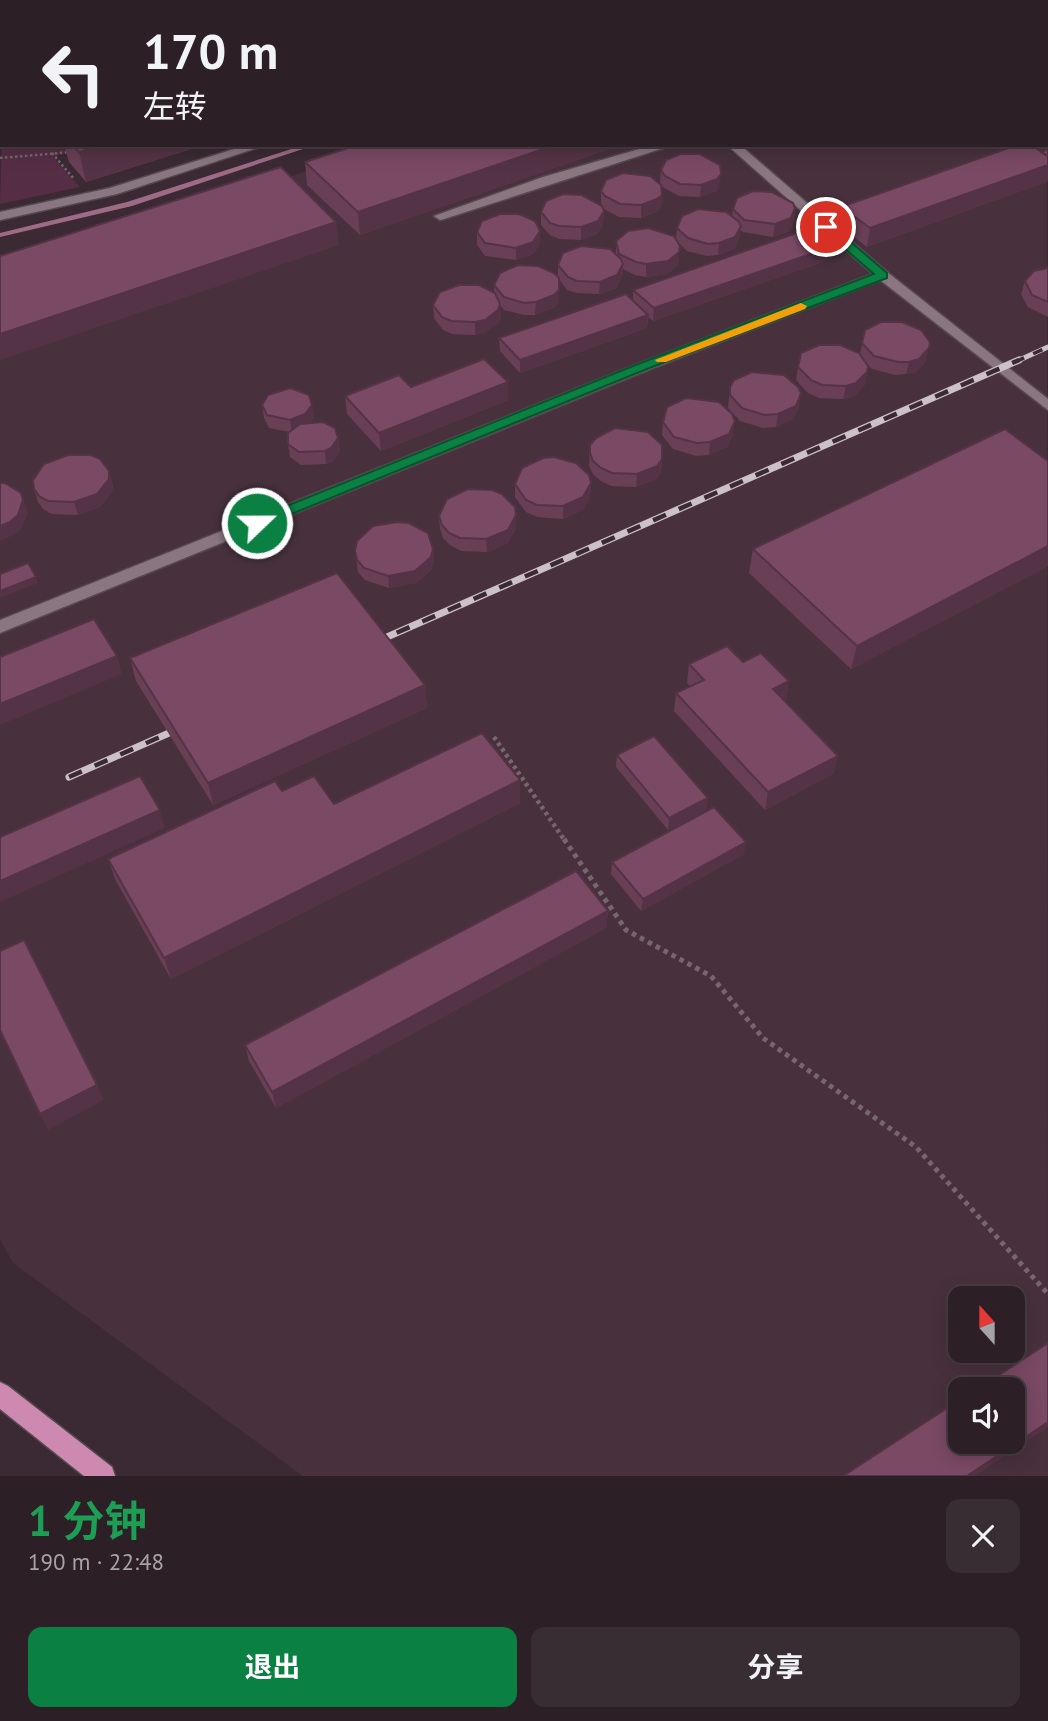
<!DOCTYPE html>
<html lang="zh">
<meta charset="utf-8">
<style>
:root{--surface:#2c2026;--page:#382d32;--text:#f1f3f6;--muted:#a6a3a7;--line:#483e43;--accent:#0b8043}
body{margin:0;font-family:"PT Sans","Noto Sans SC",sans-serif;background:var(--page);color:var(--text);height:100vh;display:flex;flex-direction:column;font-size:26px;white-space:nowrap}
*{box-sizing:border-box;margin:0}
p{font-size:23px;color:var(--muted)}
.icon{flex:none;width:38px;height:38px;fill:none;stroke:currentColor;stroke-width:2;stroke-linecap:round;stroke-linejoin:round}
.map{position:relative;height:1476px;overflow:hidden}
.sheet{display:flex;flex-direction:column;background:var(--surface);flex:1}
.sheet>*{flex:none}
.banner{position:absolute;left:0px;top:0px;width:1048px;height:147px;box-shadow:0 4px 18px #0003,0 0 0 2px var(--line);background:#2c2026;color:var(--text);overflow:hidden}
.needle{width:46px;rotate:339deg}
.controls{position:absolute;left:948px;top:1286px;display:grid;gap:14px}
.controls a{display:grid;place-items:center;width:77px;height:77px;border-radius:14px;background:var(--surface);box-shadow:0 4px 18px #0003,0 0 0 2px var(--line);font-size:35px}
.pin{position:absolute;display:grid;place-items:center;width:60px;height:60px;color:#fff;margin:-30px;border:4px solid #fff;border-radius:50%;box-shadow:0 2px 7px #0007}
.me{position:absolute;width:77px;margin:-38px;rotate:68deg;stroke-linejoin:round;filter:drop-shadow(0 0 5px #0008)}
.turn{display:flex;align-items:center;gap:24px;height:147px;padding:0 28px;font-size:32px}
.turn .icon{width:91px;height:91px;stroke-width:2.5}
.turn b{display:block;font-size:49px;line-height:60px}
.round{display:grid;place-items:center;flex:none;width:74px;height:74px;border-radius:14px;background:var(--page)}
.head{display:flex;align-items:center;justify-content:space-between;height:119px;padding:0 28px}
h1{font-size:42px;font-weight:700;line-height:52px;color:#1e9e55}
.cta{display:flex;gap:14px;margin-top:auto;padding:14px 28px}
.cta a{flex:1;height:80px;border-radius:14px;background:var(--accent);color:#fff;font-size:28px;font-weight:700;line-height:80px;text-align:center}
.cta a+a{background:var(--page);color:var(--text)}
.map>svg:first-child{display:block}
.built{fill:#48313d;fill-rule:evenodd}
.green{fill:#552e45}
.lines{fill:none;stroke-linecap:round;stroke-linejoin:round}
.stream{fill:#9e6b87;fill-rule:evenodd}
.minor-casing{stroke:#564850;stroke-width:3}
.major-casing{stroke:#564850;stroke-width:3}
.path-far2{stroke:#76676e;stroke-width:2.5;stroke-dasharray:2.5 2.5;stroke-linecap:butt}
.path-far1{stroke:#76676e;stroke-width:4.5;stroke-dasharray:3.5 3.5;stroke-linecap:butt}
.path{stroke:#76676e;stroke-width:5;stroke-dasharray:4.5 4.5;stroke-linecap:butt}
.minor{fill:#8a7681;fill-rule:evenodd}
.major{fill:#ce89b0;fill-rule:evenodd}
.rail-far1-casing{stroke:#ccc1c6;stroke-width:5}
.rail-casing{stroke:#ccc1c6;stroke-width:7}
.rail-far1{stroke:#3b2a33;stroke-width:3.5;stroke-dasharray:10;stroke-linecap:butt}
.rail{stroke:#3b2a33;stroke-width:4.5;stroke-dasharray:14;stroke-linecap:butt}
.wall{fill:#693f56}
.shaded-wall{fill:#553346}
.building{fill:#7a4964;stroke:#553346;stroke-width:2}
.route{fill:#0b8043;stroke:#07532c;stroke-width:2}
.slow{fill:#f59e0b}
</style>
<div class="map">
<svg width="1048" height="1476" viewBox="0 0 1048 1476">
<rect width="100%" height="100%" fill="#3b2a33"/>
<path class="built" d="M1047,117L1048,1476H303L13,1263L0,1239V269L389,145H1046ZM961,1298H1013V1351H961ZM961,1390H1013V1442H961Z"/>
<path class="green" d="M2,140V145H88L53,157L80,187L0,204Z"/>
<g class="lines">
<g class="stream">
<path d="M791,0L789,2H778L781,0Z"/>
<path d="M304,145H315L132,206L0,237V233L127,202Z"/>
</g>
<g class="minor-casing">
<g id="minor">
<path d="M389,0H400L401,2H390Z"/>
<path d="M437,0H451L436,2Z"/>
<path d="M731,0H747L730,2Z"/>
<rect x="0" y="127" width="2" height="8"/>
<path d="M247,145H266L117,194L0,220V212L110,188Z"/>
<path d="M653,145H673L444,219L440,220L434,216L543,177Z"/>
<path d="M727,145H740L887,272L1048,399V410L880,280L648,370L0,633V620L638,364L873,274Z"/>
</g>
</g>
<g class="major-casing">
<g id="major">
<path d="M161,0H174L160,2Z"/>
<path d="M208,0H222L207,2Z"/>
<rect x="0" y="55" width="2" height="6"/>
<path d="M0,1382L8,1386L112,1467L115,1476H84L0,1409Z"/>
</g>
</g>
<g class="path-far2">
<path d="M527,0L530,2"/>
<path d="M52,153L74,179"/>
<path d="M0,158L72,152"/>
</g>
<path class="path-far1" d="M494,737L565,841"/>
<path class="path" d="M564,839L626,930L711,976L763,1038L916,1147L1048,1294"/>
<use href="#minor" class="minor"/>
<use href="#major" class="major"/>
<g class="rail-far1-casing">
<path id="rail-far1" d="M1015,362L1048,347"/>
</g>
<g class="rail-casing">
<g id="rail">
<path d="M371,644L1019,360"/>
<path d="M69,777L185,726"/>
</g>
</g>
<use href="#rail-far1" class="rail-far1"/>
<use href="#rail" class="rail"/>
</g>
<g class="wall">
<path d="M544,0H676L670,2H544Z"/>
<path d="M64,145H204L86,182L69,162Z"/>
<path d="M357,145H621L360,235L307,185L305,162Z"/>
<path d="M1048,149V181L867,247L838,225L841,207Z"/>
<path d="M661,170L719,187L716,191L700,197L679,196L664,188L660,183Z"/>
<path d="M601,191L662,195L661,207L656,212L641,218L619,217L604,209L601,203Z"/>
<path d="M733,209L794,221L789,231L773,237L743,232L740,230L739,239L734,249L718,255L707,256L687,251L676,240L677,228L732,217Z"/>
<path d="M604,211L603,224L597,234L581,240L559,239L550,235L541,225V212Z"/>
<path d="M540,231V244L533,254L516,260L485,256L477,245V232Z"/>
<path d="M616,241L679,259L678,265L667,274L646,277L635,275L623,269L622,277L616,288L599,294L577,293L567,290L559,279L558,303L553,308L535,315H524L504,310L500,305L501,317L498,323L485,332L475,335L452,334L443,330L434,318L433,305L494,292V285L558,277V265L616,254Z"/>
<path d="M831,259L653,321L648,317L647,328L520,373L500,351L499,338L633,300V290Z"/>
<path d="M1048,268V317L1028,307L1021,294L1025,281Z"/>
<path d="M865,330L926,361L916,372L906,374L895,375L872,369L866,363L867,372L865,385L854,396L843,399L819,398L808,393L796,380L798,367L860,354Z"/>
<path d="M411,387L508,400L381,451L347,414L345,396Z"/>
<path d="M730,387L799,406L793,419L776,427L763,428L740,421L728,408Z"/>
<path d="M262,405L314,417L310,423L338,438L340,451L333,461L326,464L301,465L290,457L288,444L290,432L269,428L264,418Z"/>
<path d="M663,422L733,434L727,447L709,455L696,456L673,449L662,435Z"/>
<path d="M590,445L662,459L661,472L656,479L636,487L611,486L601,481L593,474L589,466Z"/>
<path d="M1048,461V566L851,669L749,573L753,549Z"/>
<path d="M591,483L590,496L583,510L563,519L537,517L526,512L515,497V484Z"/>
<path d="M113,484L112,492L100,507L78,515L52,514L43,509L38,502L34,489Z"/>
<path d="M516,515V528L508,543L487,552L461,551L450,545L443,538L440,529L439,516Z"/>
<path d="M433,549L434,562L431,570L416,583L389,588L365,580L358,572L355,551Z"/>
<path d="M130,658L425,685L427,708L213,805L136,681Z"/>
<path d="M743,662L789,681L786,700L784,701L834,773L765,810L674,711L676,693L690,686L687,683L689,664Z"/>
<path d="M617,755L706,811L668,830L616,767Z"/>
<path d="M520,780V803L171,979L116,881L108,859L282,791L334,804Z"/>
<path d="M744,854L641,911L611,874L612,862Z"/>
<path d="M608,911L606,928L276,1108L249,1061L245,1045Z"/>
</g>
<g class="shaded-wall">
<path d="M339,0H389V2H333Z"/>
<path d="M586,0H676L670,2H580Z"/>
<path d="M988,0H1048V4L1046,5V2H983Z"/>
<path d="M1048,82V108L1046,109V83Z"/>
<path d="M0,94H2V125L0,126Z"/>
<path d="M102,145H204L86,182L79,152Z"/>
<path d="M555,145H621L360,235L358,212Z"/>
<path d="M1048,165V181L867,247L870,228Z"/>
<path d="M721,174L719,187L716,191L700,197L701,185Z"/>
<path d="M662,195L661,207L656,212L641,218V205Z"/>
<path d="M795,208L794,221L789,231L773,237L775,224Z"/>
<path d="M604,211L603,224L597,234L581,240V227Z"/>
<path d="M336,222L339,245L0,360V334Z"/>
<path d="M741,226L739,239L734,249L718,255L719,243Z"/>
<path d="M540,231V244L533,254L516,260V248Z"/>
<path d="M680,246L678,265L667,274L646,277V264Z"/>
<path d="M834,246L831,259L653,321L654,308Z"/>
<path d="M623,264L622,277L616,288L599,294L600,282Z"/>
<path d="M559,290L558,303L553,308L535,315L536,302Z"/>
<path d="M500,304L501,317L498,323L485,332L475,335V322Z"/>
<path d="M648,315L647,328L520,373V360Z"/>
<path d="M929,348L926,361L916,372L906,374L909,362Z"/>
<path d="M867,372L865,385L854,396L843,399L846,386Z"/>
<path d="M508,382V400L381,451L379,433Z"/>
<path d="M801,393L799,406L793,419L776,427L778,414Z"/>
<path d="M312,405L314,417L307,427L292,432L290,420Z"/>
<path d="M735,421L733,434L727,447L709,455L710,442Z"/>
<path d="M338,438L340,451L333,461L326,464L325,451Z"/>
<path d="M662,459L661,472L656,479L636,487L637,474Z"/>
<path d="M109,471L113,484L112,492L100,507L78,515L74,502Z"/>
<path d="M591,483L590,496L583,510L563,519V506Z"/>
<path d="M23,500L28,513L22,528L14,535L0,541V526Z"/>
<path d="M516,515V528L508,543L487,552L486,539Z"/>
<path d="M1048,546V566L851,669L857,646Z"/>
<path d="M433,549L434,562L431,570L416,583L389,588L388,576Z"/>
<path d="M36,577L38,583L0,598V591Z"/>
<path d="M117,656L122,674L0,725V704Z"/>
<path d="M789,681L786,700L770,708L773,689Z"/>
<path d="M425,685L427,708L213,805L208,783Z"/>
<path d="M838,756L834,773L765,810L768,792Z"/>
<path d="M520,780V803L171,979L164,958Z"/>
<path d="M708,798L706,811L668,830L669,818Z"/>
<path d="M160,810L165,828L0,902V881Z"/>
<path d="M746,842L744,854L641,911L643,899Z"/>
<path d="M608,911L606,928L276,1108L272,1092Z"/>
<path d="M97,1085L104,1100L48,1130L40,1114Z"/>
<path d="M1048,1422V1427L975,1476H967Z"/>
</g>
<g class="building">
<path d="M265,0H339L333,2H259Z"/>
<path d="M557,0H586L580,2H560Z"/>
<path d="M810,0H860L863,2H805Z"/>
<path d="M891,0H988L983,2H894Z"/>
<path d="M1048,44V82L1046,83V45Z"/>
<rect x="0" y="72" width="2" height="22"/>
<path d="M73,145H102L79,152Z"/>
<path d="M357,145H555L358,212L305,162Z"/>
<path d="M1017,145H1031L1048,156V165L870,228L841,207Z"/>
<path d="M1048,149V156L1041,152Z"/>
<path d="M681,154H700L720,165L721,174L717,179L701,185L680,184L665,176L661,170L666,160Z"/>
<path d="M281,167L336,222L0,334V256Z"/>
<path d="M623,173L650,176L661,185L662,195L657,199L641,205L620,204L605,196L601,191L606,180Z"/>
<path d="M753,191L772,192L793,203L795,208L791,218L775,224L744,220L733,209L737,198Z"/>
<path d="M563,194L582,195L602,206L604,211L598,221L581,227L559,226L550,223L541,212L546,201Z"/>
<path d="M698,209L726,212L738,221L741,226L735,237L719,243L708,244L688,238L677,228L682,216Z"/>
<path d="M500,214H519L535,221L540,231L533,242L516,248L485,243L477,232L482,221Z"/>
<path d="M648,228L674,236L680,246L679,252L668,261L646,264L636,262L619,254L616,241L628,231Z"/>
<path d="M811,228L834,246L654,308L633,290Z"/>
<path d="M581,246L610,249L621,259L623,264L617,275L600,282L577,281L568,277L558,265L563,253Z"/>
<path d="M518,265L538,266L554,273L559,278V290L554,295L536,302L524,303L504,297L494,285L500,273Z"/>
<path d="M1048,268V302L1032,295L1025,281L1034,271Z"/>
<path d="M459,285H479L495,293L500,304L498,310L485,320L475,322L451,321L442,317L433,305L440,292Z"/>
<path d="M626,294L648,315L520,360L499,338Z"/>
<path d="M881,322H902L921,330L930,342L929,348L919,359L909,362H898L874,356L862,343L865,330Z"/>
<path d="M819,345H840L859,353L868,366L867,372L856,383L846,386L822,385L811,380L798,367L801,353Z"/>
<path d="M484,359L508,382L379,433L345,396L399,375L411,387Z"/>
<path d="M752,372L784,375L798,387L801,393L796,406L778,414L765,415L742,408L730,395V387L734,380Z"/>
<path d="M290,388L309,395L312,405L305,414L290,420L267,415L262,405L268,395Z"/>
<path d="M686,398L719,402L732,414L735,421L729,434L710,442L697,443L674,437L663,422L667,407Z"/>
<path d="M323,422L335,428L338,438L331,448L325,451L299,452L288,444V433L300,424Z"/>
<path d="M615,428L648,432L662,445V459L657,466L637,474L612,473L601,468L593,461L590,453V445L596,438Z"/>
<path d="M1005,429L1048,461V546L857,646L753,549Z"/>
<path d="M68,455H91L100,459L109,471V479L97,494L74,502L48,501L39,496L34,489L33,480L44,464Z"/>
<path d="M554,457L576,463L589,475L591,483L583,497L563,506L537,505L526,500L515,484L522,468L543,458Z"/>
<path d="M0,483H5L21,493L23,500L18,515L10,522L0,526Z"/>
<path d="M468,489L492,490L502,494L515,507L516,515L508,530L486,539L460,538L449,533L442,525L439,516L447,499Z"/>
<path d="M397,522L409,523L428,533L433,549L431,557L415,571L388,576L364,568L357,560L355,551L357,541L373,526Z"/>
<path d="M28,563L36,577L0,591V574Z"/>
<path d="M337,573L425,685L208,783L130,658Z"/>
<path d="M94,619L117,656L0,704V657Z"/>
<path d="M727,646L743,662L761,653L789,681L773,689L838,756L768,792L676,693L704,680L689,664Z"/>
<path d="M482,733L520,780L164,958L108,859L275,781L282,791L314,776L334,804Z"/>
<path d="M654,736L708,798L669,818L617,755Z"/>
<path d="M140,776L160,810L0,881V837Z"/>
<path d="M714,807L746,842L643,899L612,862Z"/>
<path d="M576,871L608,911L272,1092L245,1045Z"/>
<path d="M24,940L97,1085L40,1114L0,1030V951Z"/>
<path d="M1048,1343V1422L967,1476H843L961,1399V1442H1013V1390H976Z"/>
</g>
<path class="route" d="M822,224H830L887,273V278L647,369L262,526H252L250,523L252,520L638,364L874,274L822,229Z"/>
<path class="slow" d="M801,303L807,306L805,309L666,362H657L655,360Z"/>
</svg>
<div class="controls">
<a><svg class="needle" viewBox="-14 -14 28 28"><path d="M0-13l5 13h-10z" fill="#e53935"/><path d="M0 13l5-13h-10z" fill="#a6a3a7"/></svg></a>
<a><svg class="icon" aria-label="sound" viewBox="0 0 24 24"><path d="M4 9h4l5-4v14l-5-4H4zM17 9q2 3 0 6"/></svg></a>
</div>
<div class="pin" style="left:826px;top:227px;background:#d93025"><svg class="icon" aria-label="arrive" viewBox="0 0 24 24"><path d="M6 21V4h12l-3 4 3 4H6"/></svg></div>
<svg class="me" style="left:257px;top:523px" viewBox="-20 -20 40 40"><circle r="17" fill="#0b8043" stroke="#fff" stroke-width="3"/><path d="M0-11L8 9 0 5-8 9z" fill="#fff"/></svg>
<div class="banner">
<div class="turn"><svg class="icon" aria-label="left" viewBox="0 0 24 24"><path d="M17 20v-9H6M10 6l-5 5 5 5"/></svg><div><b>170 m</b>左转</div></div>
</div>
</div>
<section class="sheet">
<div class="head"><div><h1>1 分钟</h1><p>190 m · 22:48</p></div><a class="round"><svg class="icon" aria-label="close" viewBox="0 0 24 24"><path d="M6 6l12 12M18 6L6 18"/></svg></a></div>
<div class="cta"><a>退出</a><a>分享</a></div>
</section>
